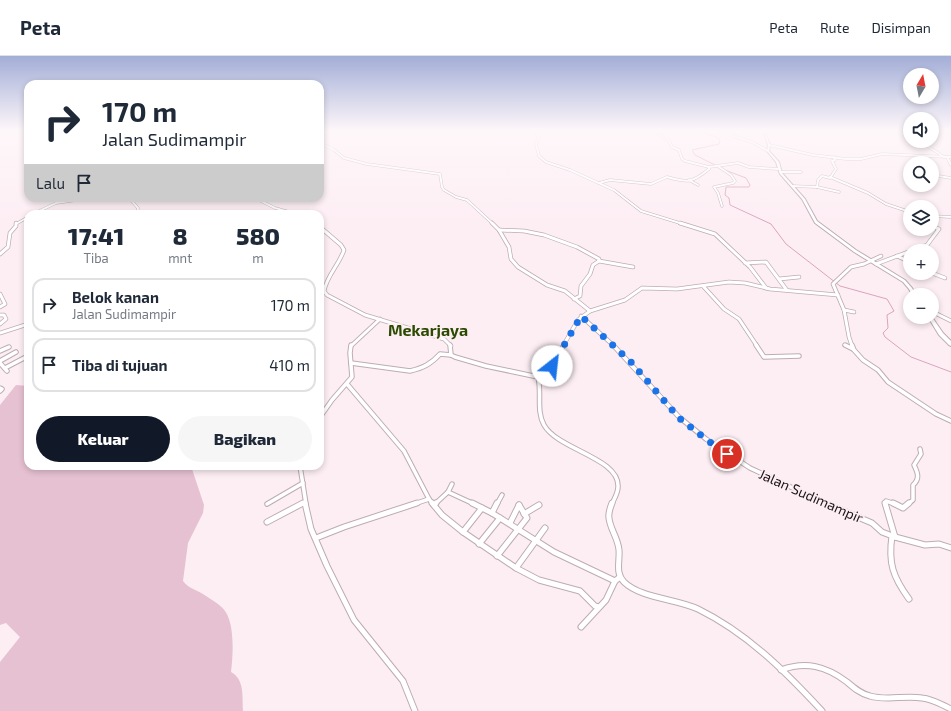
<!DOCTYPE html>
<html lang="id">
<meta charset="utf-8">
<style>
:root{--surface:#fff;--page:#f6f6f7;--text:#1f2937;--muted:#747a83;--line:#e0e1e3;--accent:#111827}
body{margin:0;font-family:"Exo 2",sans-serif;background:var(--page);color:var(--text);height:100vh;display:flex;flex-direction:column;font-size:15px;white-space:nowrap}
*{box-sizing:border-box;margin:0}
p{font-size:13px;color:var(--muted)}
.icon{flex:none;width:22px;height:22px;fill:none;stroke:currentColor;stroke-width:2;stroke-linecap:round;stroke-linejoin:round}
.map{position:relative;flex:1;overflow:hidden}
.details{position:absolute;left:24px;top:154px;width:300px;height:260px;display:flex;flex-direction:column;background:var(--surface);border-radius:12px;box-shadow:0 2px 6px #0003}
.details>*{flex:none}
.banner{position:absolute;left:24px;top:24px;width:300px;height:122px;border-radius:12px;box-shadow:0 2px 6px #0003;background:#fff;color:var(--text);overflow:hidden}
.needle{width:26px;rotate:10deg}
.fabs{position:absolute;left:903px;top:12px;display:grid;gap:8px}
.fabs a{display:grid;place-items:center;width:36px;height:36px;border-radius:50%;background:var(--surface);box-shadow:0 2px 6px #0003;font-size:20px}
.pin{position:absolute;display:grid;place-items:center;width:34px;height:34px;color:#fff;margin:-17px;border:2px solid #fff;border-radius:50%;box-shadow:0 1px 4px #0007}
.me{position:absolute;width:44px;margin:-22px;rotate:29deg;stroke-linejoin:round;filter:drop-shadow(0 0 3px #0008)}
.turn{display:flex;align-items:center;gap:14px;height:84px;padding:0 12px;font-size:18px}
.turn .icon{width:52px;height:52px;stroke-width:2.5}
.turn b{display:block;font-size:28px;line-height:34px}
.then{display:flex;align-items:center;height:38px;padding:0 12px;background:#0003;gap:8px;font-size:15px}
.eta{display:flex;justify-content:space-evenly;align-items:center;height:68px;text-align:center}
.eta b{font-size:24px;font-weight:800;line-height:28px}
.button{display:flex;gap:8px;margin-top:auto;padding:8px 12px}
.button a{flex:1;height:46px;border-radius:24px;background:var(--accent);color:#fff;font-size:16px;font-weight:800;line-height:46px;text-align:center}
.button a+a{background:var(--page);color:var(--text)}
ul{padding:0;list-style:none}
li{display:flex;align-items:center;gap:12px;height:54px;margin:0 8px 6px;padding:0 4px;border:2px solid var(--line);border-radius:12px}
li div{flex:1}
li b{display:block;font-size:15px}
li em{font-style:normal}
header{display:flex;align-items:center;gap:24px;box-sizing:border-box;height:56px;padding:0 20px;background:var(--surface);border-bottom:1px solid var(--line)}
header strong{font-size:19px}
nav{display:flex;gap:22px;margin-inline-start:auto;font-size:14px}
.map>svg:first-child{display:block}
.green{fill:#e6c1d1}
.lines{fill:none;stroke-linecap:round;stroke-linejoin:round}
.stream{stroke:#dba4bd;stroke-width:1}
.street-far3-casing{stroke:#beacb4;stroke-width:3}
.street-far2-casing{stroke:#beacb4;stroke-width:4.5}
.street-far1-casing{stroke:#beacb4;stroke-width:5.5}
.street-casing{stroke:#beacb4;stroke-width:7}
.secondary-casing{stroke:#beacb4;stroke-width:2}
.street-far3{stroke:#fff;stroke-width:2}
.street-far2{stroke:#fff;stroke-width:3}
.street-far1{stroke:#fff;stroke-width:3.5}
.street{stroke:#fff;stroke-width:5}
.secondary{fill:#fff;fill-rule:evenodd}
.route{stroke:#1a73e8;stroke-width:7;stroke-dasharray:0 12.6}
.labels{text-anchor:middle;stroke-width:3.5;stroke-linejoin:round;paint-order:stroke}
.street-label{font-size:14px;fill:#191316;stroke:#fdeef4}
.quarter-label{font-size:16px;font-weight:bold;fill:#2c4900;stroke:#fdeef4}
</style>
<header>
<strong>Peta</strong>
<nav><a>Peta</a><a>Rute</a><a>Disimpan</a></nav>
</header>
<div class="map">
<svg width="951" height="655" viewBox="0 0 951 655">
<rect width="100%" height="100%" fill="#fdeef4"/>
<path class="green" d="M16,329L28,330V410H191L204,449L203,457L188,487L183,525C189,533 198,534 206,540C212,544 221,549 225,555C235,569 233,600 231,616C245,624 242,640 243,655H0V606L20,581L6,567L0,569V349Z"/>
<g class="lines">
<g class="stream">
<path d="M696,75L717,81L720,84L719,88L692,94L695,99L715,109"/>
<path d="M725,114L746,122L750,129L749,131H726L725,139L729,142L730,149L771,168L786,188L840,230L887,243L894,255L887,259L888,272L883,277L885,281L911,301L951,316"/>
</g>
<g class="street-far3-casing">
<g id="street-far3">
<path d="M538,75L536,78L539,82L536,88L539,100L546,106L570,114L614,134L641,155L683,168"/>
<path d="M654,75L669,85L672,91L679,94L682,103L685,105L709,111"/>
<path d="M734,80L752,86L768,95"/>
<path d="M920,85L944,101"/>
<path d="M320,87L334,94L344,102L367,108L440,118L442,131L444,134L456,141L467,144L493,168"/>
<path d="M769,89L813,99L846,103H861L882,98L951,101"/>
<path d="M947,101L951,109"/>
<path d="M926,107L931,106L928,102"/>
<path d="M719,111L731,119L735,125L733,127L714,131L718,137L722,150"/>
<path d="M780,116H801"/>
<path d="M932,119L951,122"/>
<path d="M830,121L868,137L886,148L910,156"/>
<path d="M689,124L698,129"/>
<path d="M599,127L610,124L651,128L667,121C688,127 692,127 709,113V111L738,107L749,111L778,113"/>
<path d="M792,130L817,131L818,124L822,120L830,122L836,113L832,105L835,104L834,101"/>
<path d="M817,131L839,136"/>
<path d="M129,142L138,152L137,158"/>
<path d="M255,142L275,152L296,158"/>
<path d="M33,158L56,147L91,142"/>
<path d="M932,160L951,161"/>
<path d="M16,168L28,161"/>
</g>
</g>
<g class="street-far2-casing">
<g id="street-far2">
<path d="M492,167L499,174L509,191L511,203L518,211L547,229L565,235L590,255L578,264L563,290"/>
<path d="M680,167L715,178L750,211L766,232"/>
<path d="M320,171L341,189L344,194C339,209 327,219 324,235L327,239L365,259L444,283L451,290"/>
<path d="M499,174L524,175L544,179L577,191L599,203V205L593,209L590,218L581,230L580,240L574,243"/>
<path d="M0,198L8,191L10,177L16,170V167"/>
<path d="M897,200L910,206"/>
<path d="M599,205L633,211"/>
<path d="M745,207L766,206L786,233"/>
<path d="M876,208L927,189L939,173L932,170"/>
<path d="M932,217L945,222"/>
<path d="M779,223L799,221"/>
<path d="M703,230L724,253L739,263L757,290"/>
<path d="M0,238L5,248L0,251"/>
<path d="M844,254L854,256"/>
<path d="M590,255L625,244L642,232L677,233L729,226L745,227L770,233L838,239"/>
<path d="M932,258H937L951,265"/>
<path d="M0,259H4L6,263L0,268"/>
<path d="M581,260L614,290"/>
<path d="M0,277L28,268"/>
<path d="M351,290L380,263"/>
<path d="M852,290L849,281L844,254L833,228L851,211L864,208L881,200"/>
</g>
</g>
<g class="street-far1-casing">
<g id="street-far1">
<path d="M450,289L451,299L455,301L486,310L538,321C542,336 536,355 544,369C558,394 620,402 618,431C618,437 614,443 612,448"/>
<path d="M613,289L679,361L706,383L750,412L827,448"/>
<path d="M756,289L764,301L799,300"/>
<path d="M845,289L853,293"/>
<path d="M852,289L854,294L863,304L878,314L888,326L936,358L951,365"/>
<path d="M0,295L9,291"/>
<path d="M0,305L16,296"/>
<path d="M0,307L7,315"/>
<path d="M351,307L410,315C423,312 431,308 440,298L451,299"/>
<path d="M5,312L26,301"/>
<path d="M539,325L545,322L564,289"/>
<path d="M347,328L404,395L429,443L433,448"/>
<path d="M0,332L2,333L0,335"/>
<path d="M320,361L332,344L352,321L350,297L351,289"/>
<path d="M300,410L306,448"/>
<path d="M448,436L474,448"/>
<path d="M267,448L303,427"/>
<path d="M301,448L305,446"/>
<path d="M414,448L429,443"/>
<path d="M435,448L448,436L452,428"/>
<path d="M497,448L502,439"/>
<path d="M885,448L886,445L895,448"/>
<path d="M908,448L913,444V429C920,423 918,417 914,409L921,398L920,393"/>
</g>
</g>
<g class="street-casing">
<g id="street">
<path d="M305,447L311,473L327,510L354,564L403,625L415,655"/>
<path d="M432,447L442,459L463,476L516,512L539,524L580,535L595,550L599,551"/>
<path d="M472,447L492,457L554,496L615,525"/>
<path d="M612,447C610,452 608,457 609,462C610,473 618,482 619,494C620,505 615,517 624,526C640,542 677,543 698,553C747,577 785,615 822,655"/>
<path d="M825,447L872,467L882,476L895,481L925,489L939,488L951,492"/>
<path d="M885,447L895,481"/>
<path d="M893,447L903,452L909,447"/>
<path d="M434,449L436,447"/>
<path d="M492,457L497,447"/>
<path d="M524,458L539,449"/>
<path d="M267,466L303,447"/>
<path d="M510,467L519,449"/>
<path d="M463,476L482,452"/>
<path d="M892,480C888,507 893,521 909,543"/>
<path d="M316,482L344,471L417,447"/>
<path d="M479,488L500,462"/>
<path d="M497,500L527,462L519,449"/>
<path d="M516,512L545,472"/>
<path d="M581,571L606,544L615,525L620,521"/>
<path d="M781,614C806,605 826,610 847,626C854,632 861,638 870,640C887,645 905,639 922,642C933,643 942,649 951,653"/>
</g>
</g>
<g class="secondary-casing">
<g id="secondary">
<path d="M763,75H765L770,89L769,95L779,106L782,117L805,143L817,165L856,194L905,224L912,232L916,239H912L909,233L903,226L854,196L815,167L802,143L780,118L776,106L767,95L768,89Z"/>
<path d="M928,261H932L943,277L951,285V290L949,289L939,279Z"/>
</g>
</g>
<use href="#street-far3" class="street-far3"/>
<use href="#street-far2" class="street-far2"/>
<use href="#street-far1" class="street-far1"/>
<use href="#street" class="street"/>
<use href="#secondary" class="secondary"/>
</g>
<linearGradient id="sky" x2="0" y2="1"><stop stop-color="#a3aed7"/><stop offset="0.45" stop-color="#fef7fa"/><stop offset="1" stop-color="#fef7fa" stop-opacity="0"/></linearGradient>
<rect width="951" height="166" fill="url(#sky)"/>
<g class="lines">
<path class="route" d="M552,310L581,260L631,306L679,362L707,384L727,398"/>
</g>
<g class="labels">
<g class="street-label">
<text transform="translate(811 440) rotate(24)" y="5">Jalan Sudimampir</text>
</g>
<g class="quarter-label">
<text x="428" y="280">Mekarjaya</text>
</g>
</g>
</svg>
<div class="fabs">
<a><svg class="needle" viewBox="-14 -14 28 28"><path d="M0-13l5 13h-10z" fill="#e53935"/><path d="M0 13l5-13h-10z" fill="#747a83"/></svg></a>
<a><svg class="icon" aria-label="sound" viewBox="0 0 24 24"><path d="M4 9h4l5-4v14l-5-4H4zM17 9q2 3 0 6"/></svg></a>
<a><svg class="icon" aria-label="search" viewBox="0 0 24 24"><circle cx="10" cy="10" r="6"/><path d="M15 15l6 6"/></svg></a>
<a><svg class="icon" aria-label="layers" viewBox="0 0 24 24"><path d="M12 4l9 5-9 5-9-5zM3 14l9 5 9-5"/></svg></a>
<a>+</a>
<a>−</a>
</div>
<div class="pin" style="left:727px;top:398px;background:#d93025"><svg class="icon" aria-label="arrive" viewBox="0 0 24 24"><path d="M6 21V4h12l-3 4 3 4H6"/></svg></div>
<svg class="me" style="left:552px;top:310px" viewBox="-20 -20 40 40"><circle r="19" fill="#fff"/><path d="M0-13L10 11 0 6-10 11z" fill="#1a73e8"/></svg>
<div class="banner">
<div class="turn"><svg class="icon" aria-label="right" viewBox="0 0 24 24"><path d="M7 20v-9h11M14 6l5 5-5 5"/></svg><div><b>170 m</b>Jalan Sudimampir</div></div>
<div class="then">Lalu<svg class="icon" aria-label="arrive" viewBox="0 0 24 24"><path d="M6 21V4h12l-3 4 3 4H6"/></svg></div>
</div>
<section class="details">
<div class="eta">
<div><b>17:41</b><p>Tiba</p></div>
<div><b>8</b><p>mnt</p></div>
<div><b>580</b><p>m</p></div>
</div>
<ul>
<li><svg class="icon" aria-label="right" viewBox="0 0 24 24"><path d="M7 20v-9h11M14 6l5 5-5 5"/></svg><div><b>Belok kanan</b><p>Jalan Sudimampir</p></div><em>170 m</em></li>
<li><svg class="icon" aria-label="arrive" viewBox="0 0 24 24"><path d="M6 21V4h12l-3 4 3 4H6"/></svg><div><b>Tiba di tujuan</b></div><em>410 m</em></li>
</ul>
<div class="button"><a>Keluar</a><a>Bagikan</a></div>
</section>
</div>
